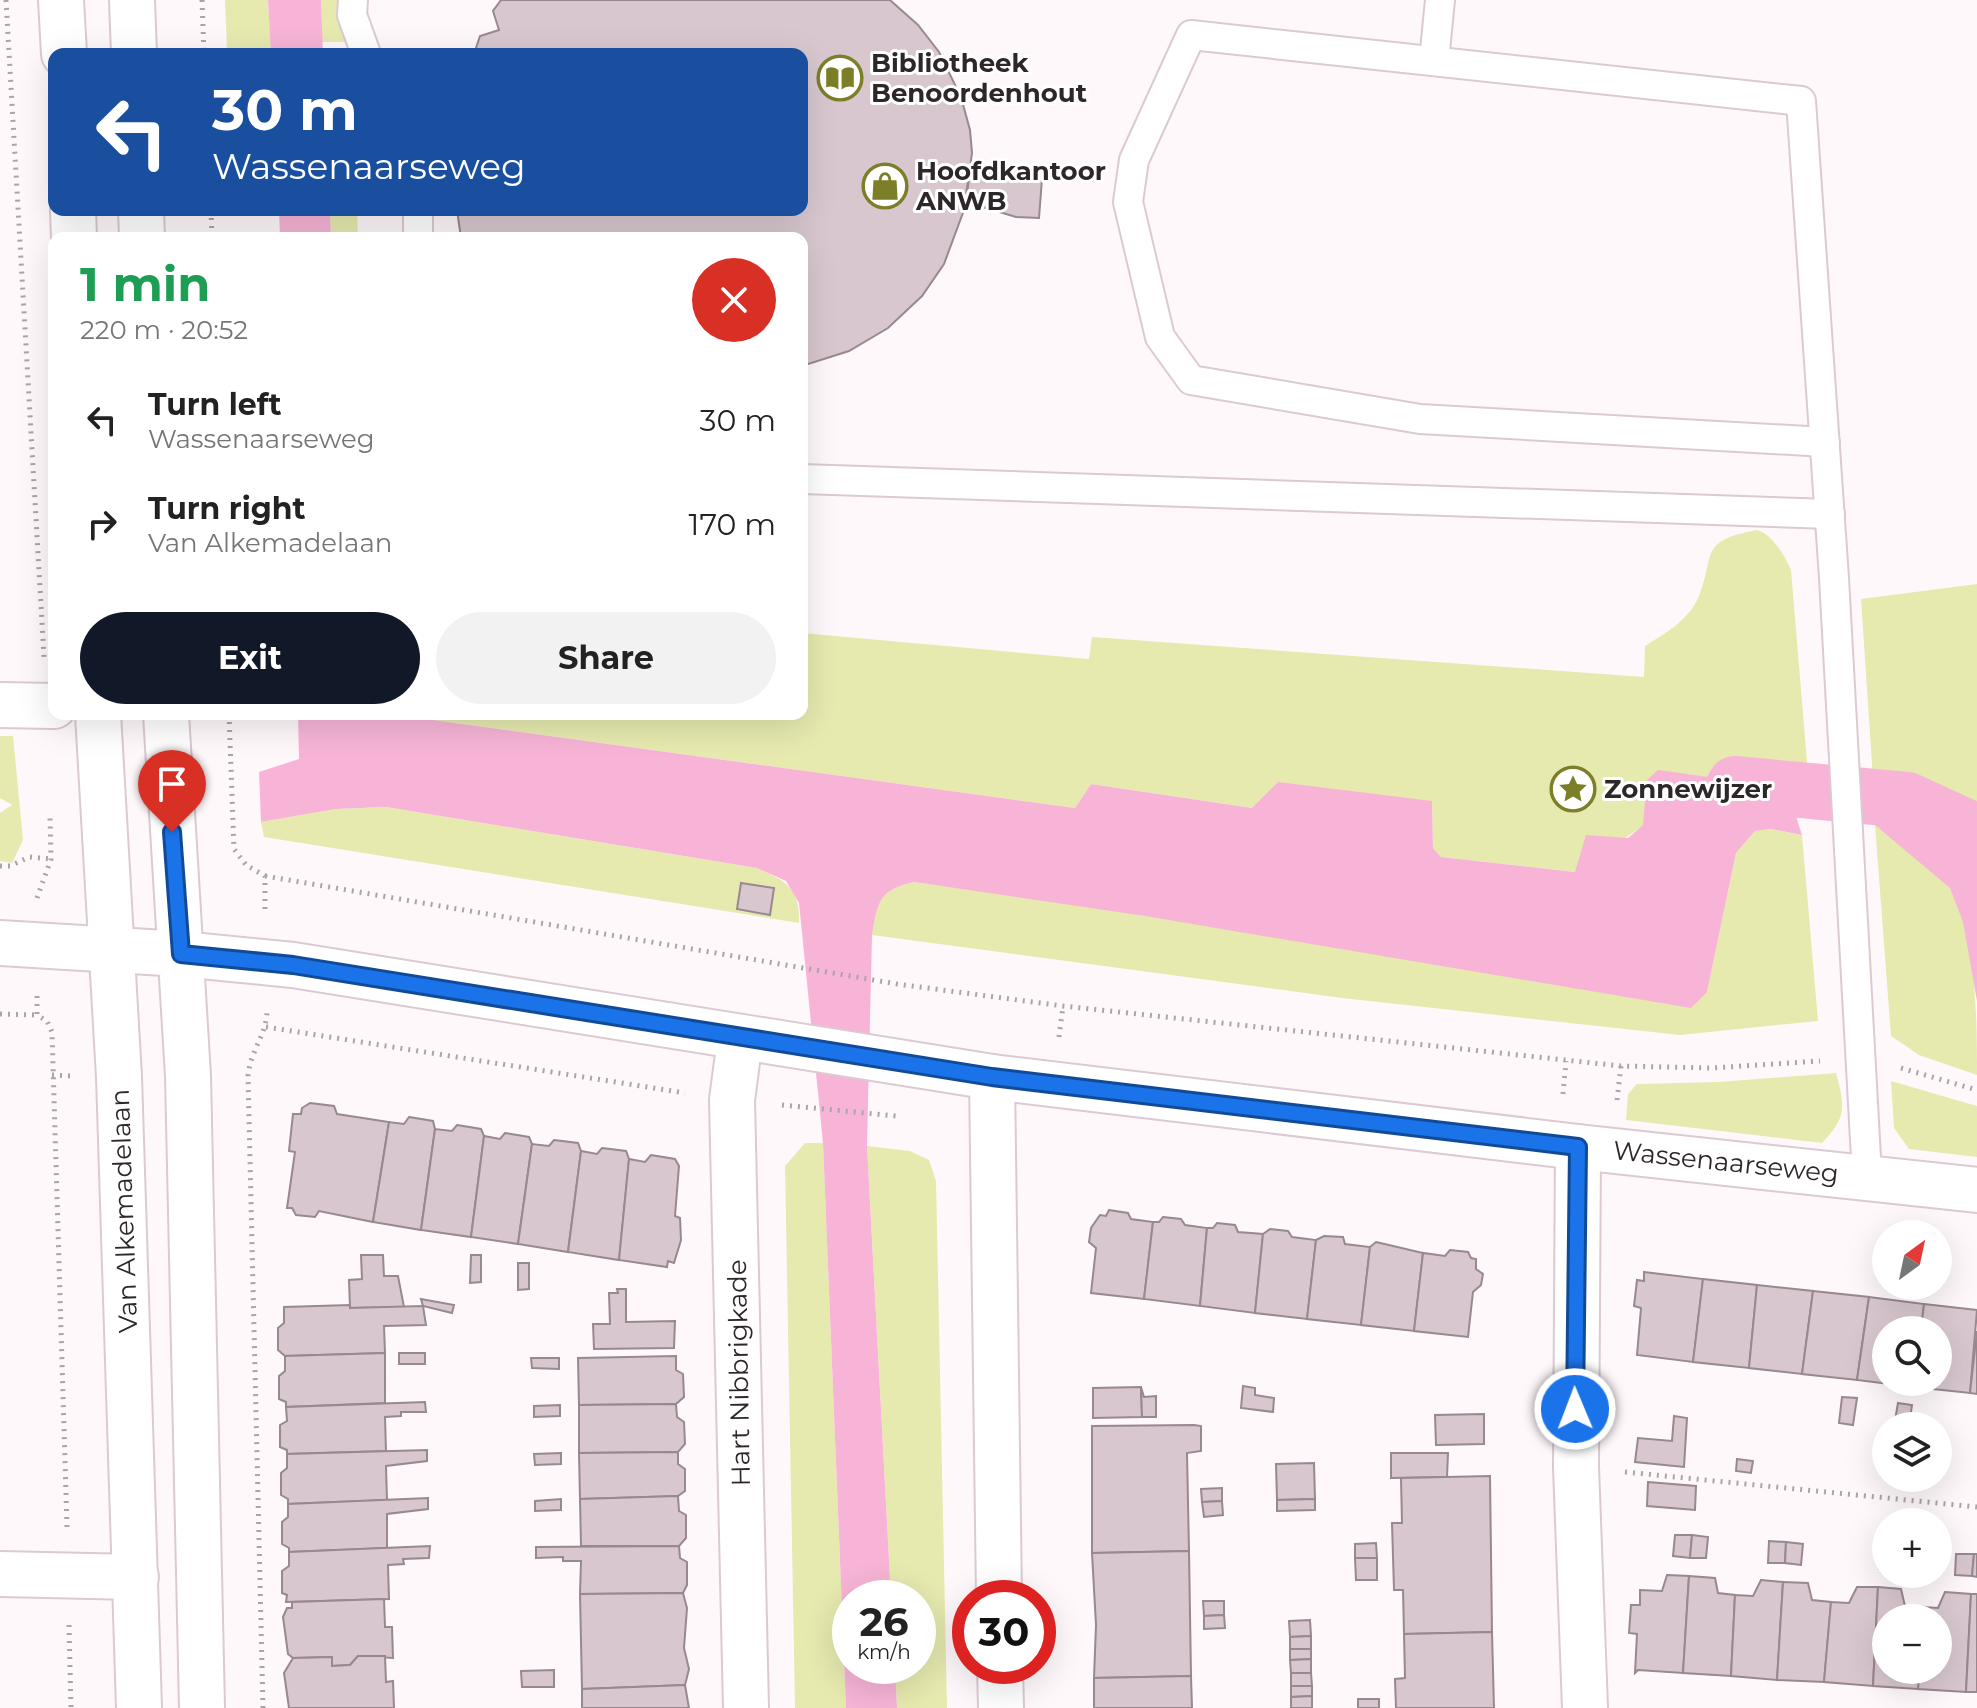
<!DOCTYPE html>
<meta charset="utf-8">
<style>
:root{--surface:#fff;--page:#f2f2f2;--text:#222;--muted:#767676;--accent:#111827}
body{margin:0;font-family:Montserrat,sans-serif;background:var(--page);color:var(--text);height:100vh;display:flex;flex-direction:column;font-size:30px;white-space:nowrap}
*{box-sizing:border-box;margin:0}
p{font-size:26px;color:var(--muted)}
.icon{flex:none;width:44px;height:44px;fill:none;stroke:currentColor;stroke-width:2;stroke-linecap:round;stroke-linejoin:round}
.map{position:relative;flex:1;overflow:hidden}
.sheet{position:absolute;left:48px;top:232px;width:760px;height:488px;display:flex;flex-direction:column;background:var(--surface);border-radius:16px;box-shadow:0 8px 32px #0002}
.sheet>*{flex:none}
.top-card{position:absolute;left:48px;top:48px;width:760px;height:168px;border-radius:16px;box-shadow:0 8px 32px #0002;background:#1a4fa0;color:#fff;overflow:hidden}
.needle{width:52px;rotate:33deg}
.fabs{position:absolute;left:1872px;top:1220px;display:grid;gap:16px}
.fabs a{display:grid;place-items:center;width:80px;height:80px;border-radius:50%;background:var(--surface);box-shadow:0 8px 32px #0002;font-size:40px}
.speed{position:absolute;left:832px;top:1580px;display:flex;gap:16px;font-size:40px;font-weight:700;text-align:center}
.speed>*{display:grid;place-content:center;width:104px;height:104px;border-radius:50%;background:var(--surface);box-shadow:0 8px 32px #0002;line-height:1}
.speed small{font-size:20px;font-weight:400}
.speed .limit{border:12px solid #d22;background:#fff;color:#111}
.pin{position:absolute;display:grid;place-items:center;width:68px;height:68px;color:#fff;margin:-82px -34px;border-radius:50% 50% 50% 0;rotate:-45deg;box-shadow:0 0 8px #0007}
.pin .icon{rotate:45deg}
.me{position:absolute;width:88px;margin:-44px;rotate:359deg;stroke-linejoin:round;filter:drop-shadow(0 0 6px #0008)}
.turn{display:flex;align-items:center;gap:28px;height:168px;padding:0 32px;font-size:36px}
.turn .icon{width:104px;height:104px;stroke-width:2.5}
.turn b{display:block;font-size:56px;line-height:68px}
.round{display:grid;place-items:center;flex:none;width:84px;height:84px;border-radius:42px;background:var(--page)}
.overview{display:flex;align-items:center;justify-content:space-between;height:136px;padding:0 32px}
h1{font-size:48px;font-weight:700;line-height:60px;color:#1e9e55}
.primary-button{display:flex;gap:16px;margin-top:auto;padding:16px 32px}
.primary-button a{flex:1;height:92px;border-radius:48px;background:var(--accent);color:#fff;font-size:32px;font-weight:700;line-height:92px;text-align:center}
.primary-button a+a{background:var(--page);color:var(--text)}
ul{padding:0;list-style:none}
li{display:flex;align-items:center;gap:24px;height:104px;padding:0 32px}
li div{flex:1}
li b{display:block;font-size:30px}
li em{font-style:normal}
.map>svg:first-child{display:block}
.green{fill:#e6eaaf}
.water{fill:#f7b4d6}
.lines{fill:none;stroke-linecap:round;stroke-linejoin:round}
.canal{stroke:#f7b4d6;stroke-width:56}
.building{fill:#d8c7cf;stroke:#988890;stroke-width:2}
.lane-casing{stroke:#dbcad2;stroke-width:32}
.street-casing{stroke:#dbcad2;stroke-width:48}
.secondary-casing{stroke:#dbcad2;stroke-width:48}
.path{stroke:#aba4a7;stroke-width:5;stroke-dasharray:2 6;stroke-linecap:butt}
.lane{stroke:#fff;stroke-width:28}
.street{stroke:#fff;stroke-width:44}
.secondary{stroke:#fff;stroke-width:44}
.route-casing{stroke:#114b97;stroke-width:20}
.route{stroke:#1a73e8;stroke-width:14}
.labels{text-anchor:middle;stroke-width:6;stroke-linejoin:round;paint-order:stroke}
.poi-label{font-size:26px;font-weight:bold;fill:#2e272a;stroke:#fff;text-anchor:start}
.street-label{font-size:26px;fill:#2e272a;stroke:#fff}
</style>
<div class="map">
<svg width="1977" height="1708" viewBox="0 0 1977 1708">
<rect width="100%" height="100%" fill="#fff8fb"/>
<g class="green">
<path d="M225,0H268L271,49L227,51Z"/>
<path d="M321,0H348V42H322Z"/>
<path d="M330,210H357L358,238H331Z"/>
<path d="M1757,530C1772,534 1785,556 1791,570L1808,773L1787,788L1658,771L1647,780L1644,825L1576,872L1441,857L1433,848L1432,802L1252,808L1091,784L1075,808L389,714H802V633L1089,659L1092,637L1644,677L1645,646C1666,633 1689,620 1699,596C1716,553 1698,541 1757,530Z"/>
<path d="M1977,584V805L1874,794L1861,599Z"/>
<path d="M0,736H13L23,840L12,863L0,861V813L12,805L0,798Z"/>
<path d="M386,807L757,868C786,881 800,888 799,923L264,837L261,822L336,809Z"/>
<path d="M1875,825C1894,841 1937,870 1950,888C1977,928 1977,1027 1977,1075L1919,1055L1891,1036Z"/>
<path d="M1771,829L1802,835L1818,1021L1680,1035L1342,998L872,935C878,901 879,890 914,882L1707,992L1736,853L1755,831Z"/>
<path d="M1836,1073C1845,1107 1847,1117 1822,1143L1626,1120L1628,1094L1637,1084L1719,1082Z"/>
<path d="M1891,1081L1977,1106V1157L1909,1149L1894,1128Z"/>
<path d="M805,1143H823L846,1708H795L785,1166Z"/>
<path d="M867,1146L910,1151L929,1160L936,1181L947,1708H897L895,1666H918V1598H891Z"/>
</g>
<g class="water">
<path d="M268,0H321L323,54H271Z"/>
<path d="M279,210H330L331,238H280Z"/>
<path d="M298,714H389L1075,808L1091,784L1252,808L1278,782L1432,801L1433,848L1441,857L1575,872L1586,835L1628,838L1643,825L1647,780L1658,770L1787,788L1802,835L1771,829L1755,831L1736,853L1707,992L1691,1008L1145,916L914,882C879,890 878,901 872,935L867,1146L891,1598H850V1666H895L897,1708H846L823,1143L799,903L786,881L757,868L386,807L336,809L261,822L259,772L299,759Z"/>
<path d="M1874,794L1977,805V1001L1963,922L1950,888L1875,825Z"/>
</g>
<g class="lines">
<path class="canal" d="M1724,806L1735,784L1907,800L1977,832"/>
</g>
<g class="building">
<path d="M501,0H890L918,25L939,52L961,97L970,130L972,153L964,210L944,264L922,296L888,328L849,351L802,366V238H461L457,210H802V54H474L480,36L499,30L493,11Z"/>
<path d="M1043,166L1039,218L1016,217L966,202L970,170Z"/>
<path d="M741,883L774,888L770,915L737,909Z"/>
<path d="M310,1103L334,1106L337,1114L389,1122L373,1222L319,1211L315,1217L296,1215L292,1208H287L295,1152L289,1151L293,1114H301L302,1108Z"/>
<path d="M409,1117L433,1121L435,1129L421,1230L373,1222L389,1122L404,1124Z"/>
<path d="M457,1125L481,1129L484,1136L471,1237L421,1230L435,1129L452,1131Z"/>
<path d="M505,1133L529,1137L532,1144L518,1244L471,1237L484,1136L500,1139Z"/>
<path d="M554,1140L578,1143L581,1151L568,1252L518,1244L532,1144L549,1146Z"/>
<path d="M602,1148L626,1151L629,1159L619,1260L568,1252L581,1151L597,1154Z"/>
<path d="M651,1155L675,1159L679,1166L675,1216L680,1218L681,1240L674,1263L668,1261L667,1267L619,1260L629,1159L645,1162Z"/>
<path d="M1109,1210L1128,1213L1131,1219L1153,1222L1144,1299L1091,1293L1096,1248L1089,1242L1091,1228L1100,1215L1106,1216Z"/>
<path d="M1163,1217L1181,1219L1185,1225L1207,1228L1200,1306L1144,1299L1153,1222H1159Z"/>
<path d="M1217,1223L1235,1225L1238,1232L1263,1234L1255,1313L1200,1306L1207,1228H1213Z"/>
<path d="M1270,1229L1288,1231L1292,1237L1316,1240L1307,1319L1255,1313L1263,1234Z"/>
<path d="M1324,1236L1343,1237L1345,1244L1370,1247L1361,1325L1307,1319L1316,1240Z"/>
<path d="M1376,1242L1423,1253L1414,1331L1361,1325L1370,1247Z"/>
<path d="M1450,1250L1468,1252L1471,1258L1476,1259V1269L1483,1274L1481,1285L1473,1292L1468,1337L1414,1331L1423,1253L1445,1256Z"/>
<path d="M361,1255H383L384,1276H398L404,1307L350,1308L349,1280L362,1279Z"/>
<path d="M471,1255H481V1282L470,1283Z"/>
<path d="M518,1263H529V1289L518,1290Z"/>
<path d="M1644,1272L1703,1279L1693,1362L1637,1355L1641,1308L1634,1306L1637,1280L1644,1281Z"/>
<path d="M1703,1279L1757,1285L1749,1368L1693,1362Z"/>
<path d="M1757,1285L1813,1291L1802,1374L1749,1368Z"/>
<path d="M617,1289H626V1322L675,1321L674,1348L594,1349L593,1324H610L609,1293H618Z"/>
<path d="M1813,1291L1869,1297L1857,1380L1802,1374Z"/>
<path d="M1869,1297L1924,1304L1921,1330H1886V1382H1914V1387L1857,1380Z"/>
<path d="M421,1299L454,1305L452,1313L423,1306Z"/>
<path d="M1924,1304L1977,1310L1970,1393L1914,1387V1382H1938V1330H1921Z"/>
<path d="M350,1305V1308L423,1306L426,1325L384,1326L385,1353L285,1356L278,1350V1328L284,1323V1307Z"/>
<path d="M1977,1331V1394L1970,1393Z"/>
<path d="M385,1353V1403L286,1407V1402L279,1399V1376L285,1371V1356Z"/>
<rect x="399" y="1353" width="26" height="11"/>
<path d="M676,1356V1370L683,1374L684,1397L676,1404L579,1405L578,1358Z"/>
<path d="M531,1358H559V1369L532,1368Z"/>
<path d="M1243,1386L1255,1388V1395L1274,1398L1273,1412L1241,1408Z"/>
<path d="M1141,1387L1142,1417L1093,1418V1388Z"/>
<path d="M1141,1387L1144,1397L1156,1396V1417H1142Z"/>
<path d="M1842,1397L1857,1398L1853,1425L1839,1423Z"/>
<path d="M425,1402L426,1412H401V1416L385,1417L386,1451L287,1454V1450L280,1447V1425L287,1421L286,1407Z"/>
<path d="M1898,1403L1912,1405L1909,1426H1894Z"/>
<path d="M676,1404L677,1417L684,1422L685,1444L678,1452L579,1453V1405Z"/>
<path d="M560,1405V1416L534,1417V1406Z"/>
<path d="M1484,1414V1444L1436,1445L1435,1415Z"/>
<path d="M1674,1416L1687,1418L1684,1467L1635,1462L1638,1438L1672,1441Z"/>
<path d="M1194,1425L1201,1426V1451L1187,1453L1189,1551L1092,1553V1426Z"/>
<path d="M427,1450V1461L386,1466L387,1500L288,1504V1499L281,1495V1473L287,1468V1454Z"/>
<path d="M678,1452V1464L685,1469V1491L678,1496L580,1499L579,1453Z"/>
<path d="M561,1453V1464L535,1465L534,1454Z"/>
<path d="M1391,1453H1448L1447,1477L1391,1478Z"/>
<path d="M1737,1459L1753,1461L1751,1473L1736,1471Z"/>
<path d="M1314,1463L1315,1499L1277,1500L1276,1464Z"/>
<path d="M1490,1476L1492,1632L1404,1634L1403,1590H1394L1392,1523H1402L1401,1478Z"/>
<path d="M1648,1482L1696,1486L1695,1510L1647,1506Z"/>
<path d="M1222,1488V1501L1202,1502L1201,1489Z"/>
<path d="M678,1496L679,1511L686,1515V1538L679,1546H581L580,1499Z"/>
<path d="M428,1498V1509L387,1514V1548L289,1552V1548L282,1544V1522L288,1517V1504Z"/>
<path d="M561,1499V1510L535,1511V1501Z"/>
<path d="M1315,1499V1510L1277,1511V1500Z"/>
<path d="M1222,1501L1223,1515L1204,1517L1202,1502Z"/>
<path d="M1675,1535H1692L1690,1558L1673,1556Z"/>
<path d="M1692,1535L1708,1537L1706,1558H1690Z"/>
<path d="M1769,1541L1786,1542L1785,1563H1768Z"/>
<path d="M1786,1542L1803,1544L1801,1565L1785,1563Z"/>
<path d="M1376,1543L1377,1558H1355V1544Z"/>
<path d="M430,1546L429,1558L403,1559L404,1564L388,1565L389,1599L286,1602L287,1595L282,1593V1571L289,1566V1552Z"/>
<path d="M679,1546L680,1558L687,1562V1585L683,1593L580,1594L581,1561H563V1557L536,1558V1547Z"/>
<path d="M1882,1547H1886V1570L1879,1569Z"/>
<path d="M1189,1551L1191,1676L1094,1678L1096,1625L1092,1553Z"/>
<path d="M1956,1554H1974L1972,1576L1955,1575Z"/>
<path d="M1974,1554H1977V1577L1972,1576Z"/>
<path d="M1355,1558H1377V1580H1356Z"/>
<path d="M1667,1575L1689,1576L1683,1673L1638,1670L1635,1673L1637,1634L1629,1633L1631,1605H1640V1590L1662,1591Z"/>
<path d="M1689,1576L1715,1578L1718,1593L1735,1595L1731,1676L1683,1673Z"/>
<path d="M1761,1580L1783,1582L1777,1680L1731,1676L1735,1595L1753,1596Z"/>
<path d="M1783,1582L1808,1583L1812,1600L1831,1602L1824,1682L1777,1680Z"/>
<path d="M1857,1587H1878L1873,1686L1824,1682L1831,1602L1849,1603Z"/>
<path d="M1878,1587L1901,1589L1905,1606L1924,1607L1923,1618H1886V1670H1920L1918,1689L1873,1686Z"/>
<path d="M1945,1592L1971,1594L1966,1692L1918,1689L1920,1670H1938V1618H1923L1924,1607L1938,1608Z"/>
<path d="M683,1593L687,1608L684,1648L689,1669L685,1685L582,1689L580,1594Z"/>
<path d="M1971,1594H1977V1692H1966Z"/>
<path d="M384,1599L385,1627H392L393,1658L358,1656L350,1665L332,1666V1657L293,1658L288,1654L283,1617L287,1608H292V1602Z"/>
<path d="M1203,1601H1224V1615L1204,1616Z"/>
<path d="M1224,1615L1225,1628L1204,1629V1616Z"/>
<path d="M1310,1620L1311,1636L1290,1637L1289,1621Z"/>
<path d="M1492,1632L1494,1708H1396L1395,1679L1405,1678L1404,1634Z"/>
<path d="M1311,1636V1649H1290V1637Z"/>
<path d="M1290,1649H1311V1659L1290,1660Z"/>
<path d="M358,1656H385L386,1682L393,1681L394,1708H289L284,1673L293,1658L332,1657V1666L350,1665Z"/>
<path d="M1311,1659V1673H1291L1290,1660Z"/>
<path d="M554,1670V1687H522L521,1671Z"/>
<path d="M1291,1673H1311L1312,1686H1291Z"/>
<path d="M1191,1676L1192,1708H1094V1678Z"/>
<path d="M685,1685L689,1708H582V1689Z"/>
<path d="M1291,1686H1312V1696L1291,1697Z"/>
<path d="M1312,1696V1708H1291V1697Z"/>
<rect x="1358" y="1699" width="21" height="9"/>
</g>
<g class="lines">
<g class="lane-casing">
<g id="lane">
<path d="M353,0L352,15L366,54"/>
<path d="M1434,61L1440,0"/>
<path d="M418,210V238"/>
<path d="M1825,442L1420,419L1191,380L1160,337L1128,202L1134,160L1191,35L1801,101L1834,578L1867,1176"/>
<path d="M802,479L1830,514"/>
</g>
</g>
<g class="street-casing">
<g id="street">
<path d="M0,705L54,706"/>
<path d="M181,954L293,965L992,1077L1578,1147L1977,1190"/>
<path d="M740,1039L732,1100L746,1708"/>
<path d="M992,1077L999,1598"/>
<path d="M1578,1147L1576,1467L1585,1708"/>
<path d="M0,1574L136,1577"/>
<path d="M1000,1666L1001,1708"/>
</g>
</g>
<g class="secondary-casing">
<g id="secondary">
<path d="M61,0L64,54"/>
<path d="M132,0L134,54"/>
<path d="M73,210L74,238"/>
<path d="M141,210L142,238"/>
<path d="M98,714L119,1077L139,1708"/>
<path d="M166,714L188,1076L202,1708"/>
<path d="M0,943L181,954"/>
</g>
</g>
<g class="path">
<path d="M6,0L44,657"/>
<path d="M202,0L204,54"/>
<path d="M211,210L212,238"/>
<path d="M229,714L234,849L246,865L265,876V914"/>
<path d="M0,866H10L29,857L53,859"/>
<path d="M265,876L897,984L1063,1006L1621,1066L1712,1068L1820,1061"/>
<path d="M37,898L51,859L50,818"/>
<path d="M37,996V1015L47,1021L52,1032L67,1527"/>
<path d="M0,1014L37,1015"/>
<path d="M266,1027L685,1093"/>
<path d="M1059,1037L1063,1006"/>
<path d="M1901,1068L1977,1090"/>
<path d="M52,1075L71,1076"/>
<path d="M1563,1094L1566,1061"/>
<path d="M1617,1100L1621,1066"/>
<path d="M782,1105L896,1116"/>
<path d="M1625,1472L1977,1507"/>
<path d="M69,1625L71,1708"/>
<path d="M263,1708L248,1076C250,1052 266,1035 267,1012"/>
</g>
<use href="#lane" class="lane"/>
<use href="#street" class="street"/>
<use href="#secondary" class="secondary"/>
</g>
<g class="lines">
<g class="route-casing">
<path id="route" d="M172,832L181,954L293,965L992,1077L1578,1147L1575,1409"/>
</g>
<use href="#route" class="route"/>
</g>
<defs>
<g id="library-ring" transform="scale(2.3)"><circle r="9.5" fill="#fff" stroke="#7c7f28" stroke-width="1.5"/><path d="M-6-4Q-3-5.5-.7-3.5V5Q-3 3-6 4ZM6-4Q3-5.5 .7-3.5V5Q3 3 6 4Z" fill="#7c7f28"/></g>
<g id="shop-ring" transform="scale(2.3)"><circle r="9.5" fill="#fff" stroke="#7c7f28" stroke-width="1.5"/><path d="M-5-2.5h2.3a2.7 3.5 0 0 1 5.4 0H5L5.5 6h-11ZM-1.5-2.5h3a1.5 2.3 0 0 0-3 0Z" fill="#7c7f28"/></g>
<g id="sight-ring" transform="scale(2.3)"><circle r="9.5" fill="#fff" stroke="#7c7f28" stroke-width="1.5"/><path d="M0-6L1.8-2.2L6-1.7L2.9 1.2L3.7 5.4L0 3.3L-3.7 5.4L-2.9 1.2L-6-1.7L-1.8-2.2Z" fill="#7c7f28"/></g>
</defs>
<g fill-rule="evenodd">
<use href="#library-ring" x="840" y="78"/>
<use href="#shop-ring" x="885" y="186"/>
<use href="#sight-ring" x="1573" y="789"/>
</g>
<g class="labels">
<g class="poi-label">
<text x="871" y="72">Bibliotheek<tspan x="871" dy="30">Benoordenhout</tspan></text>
<text x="916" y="180">Hoofdkantoor<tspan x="916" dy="30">ANWB</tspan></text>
<text x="1604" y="798">Zonnewijzer</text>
</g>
<g class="street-label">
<text transform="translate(1726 1162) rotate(6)" y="9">Wassenaarseweg</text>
<text transform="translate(124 1211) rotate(-92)" y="9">Van Alkemadelaan</text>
<text transform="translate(739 1373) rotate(-91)" y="9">Hart Nibbrigkade</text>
</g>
</g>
</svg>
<div class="fabs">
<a><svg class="needle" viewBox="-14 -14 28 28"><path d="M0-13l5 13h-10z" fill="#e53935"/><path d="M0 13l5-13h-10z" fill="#767676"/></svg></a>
<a><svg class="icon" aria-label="search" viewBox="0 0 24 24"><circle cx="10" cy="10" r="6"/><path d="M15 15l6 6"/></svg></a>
<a><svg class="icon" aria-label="layers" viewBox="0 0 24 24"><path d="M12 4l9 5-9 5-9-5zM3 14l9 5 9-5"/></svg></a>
<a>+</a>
<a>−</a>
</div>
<div class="speed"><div>26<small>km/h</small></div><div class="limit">30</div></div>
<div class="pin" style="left:172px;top:832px;background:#d93025"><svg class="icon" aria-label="arrive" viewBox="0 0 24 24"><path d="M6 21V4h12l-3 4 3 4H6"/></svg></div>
<svg class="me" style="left:1575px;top:1409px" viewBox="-20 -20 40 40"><circle r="17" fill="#1a73e8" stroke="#fff" stroke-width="3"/><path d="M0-11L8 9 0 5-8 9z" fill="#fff"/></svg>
<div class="top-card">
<div class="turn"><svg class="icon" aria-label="left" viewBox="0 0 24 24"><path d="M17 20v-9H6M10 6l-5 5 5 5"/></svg><div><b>30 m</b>Wassenaarseweg</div></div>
</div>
<section class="sheet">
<div class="overview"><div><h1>1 min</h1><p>220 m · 20:52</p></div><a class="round" style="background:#d93025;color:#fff"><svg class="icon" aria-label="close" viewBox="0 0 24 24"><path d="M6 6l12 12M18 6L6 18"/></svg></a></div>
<ul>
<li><svg class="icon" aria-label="left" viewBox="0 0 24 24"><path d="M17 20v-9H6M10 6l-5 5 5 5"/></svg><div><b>Turn left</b><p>Wassenaarseweg</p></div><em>30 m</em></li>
<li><svg class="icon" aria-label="right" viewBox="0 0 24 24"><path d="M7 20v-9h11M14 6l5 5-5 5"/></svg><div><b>Turn right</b><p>Van Alkemadelaan</p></div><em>170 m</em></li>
</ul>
<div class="primary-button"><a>Exit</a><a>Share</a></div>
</section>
</div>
